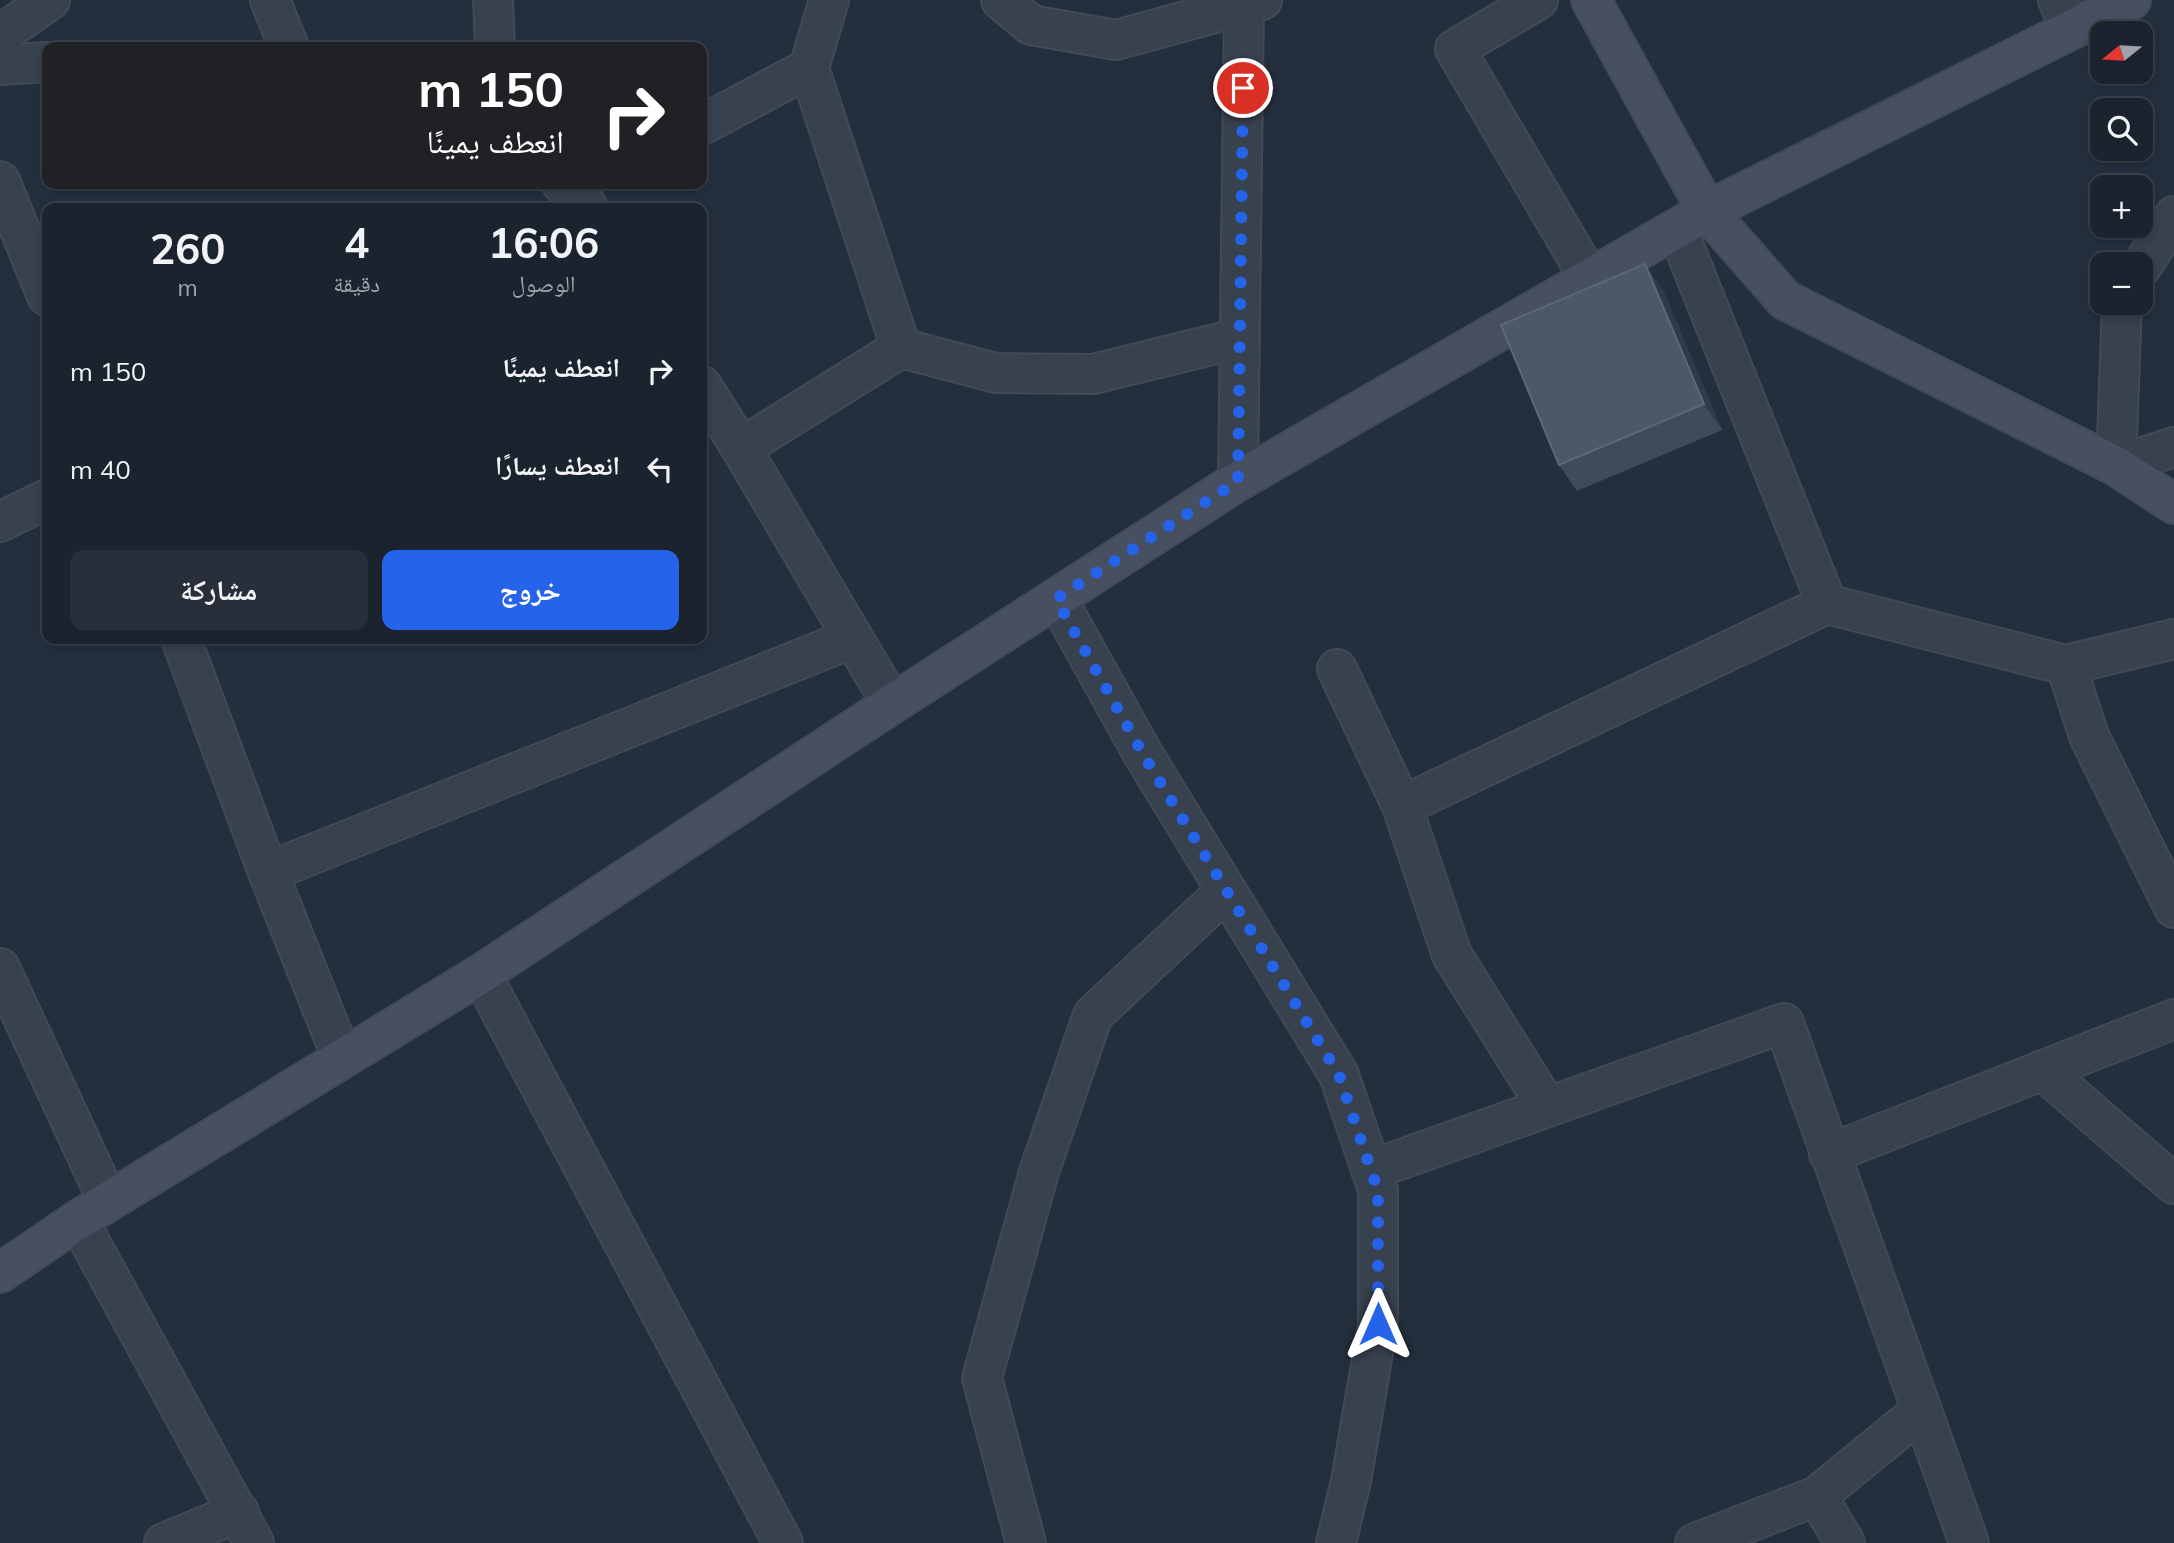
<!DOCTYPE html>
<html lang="ar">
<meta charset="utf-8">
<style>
:root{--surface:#1b232e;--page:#282f3a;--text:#f1f3f6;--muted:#a0a4aa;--line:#39404a;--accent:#2563eb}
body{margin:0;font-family:Mulish,"Noto Naskh Arabic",sans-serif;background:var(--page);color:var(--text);direction:rtl;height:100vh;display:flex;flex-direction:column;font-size:26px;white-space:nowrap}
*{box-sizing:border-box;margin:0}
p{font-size:23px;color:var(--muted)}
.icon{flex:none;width:38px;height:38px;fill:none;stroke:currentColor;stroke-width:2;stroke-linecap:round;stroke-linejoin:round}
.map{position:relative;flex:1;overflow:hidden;direction:ltr}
.sheet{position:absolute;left:42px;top:203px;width:665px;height:441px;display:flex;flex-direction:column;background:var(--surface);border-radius:14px;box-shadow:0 4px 10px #0003,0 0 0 2px var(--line);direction:rtl}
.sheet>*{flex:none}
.guide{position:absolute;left:42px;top:42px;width:665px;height:147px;border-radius:14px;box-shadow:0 4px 10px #0003,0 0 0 2px var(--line);direction:rtl;background:#202124;color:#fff;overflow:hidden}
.needle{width:46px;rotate:252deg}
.controls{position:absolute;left:2090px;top:21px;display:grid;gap:14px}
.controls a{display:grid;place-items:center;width:63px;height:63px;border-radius:14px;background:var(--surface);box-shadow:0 4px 10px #0003,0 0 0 2px var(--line);font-size:35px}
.pin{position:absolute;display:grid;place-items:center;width:60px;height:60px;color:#fff;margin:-30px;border:4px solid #fff;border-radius:50%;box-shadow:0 2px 7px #0007}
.me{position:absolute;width:77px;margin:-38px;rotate:0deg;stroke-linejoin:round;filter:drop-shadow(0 0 5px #0008)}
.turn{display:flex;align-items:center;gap:24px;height:147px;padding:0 28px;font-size:32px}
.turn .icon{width:91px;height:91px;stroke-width:2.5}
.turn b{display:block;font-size:49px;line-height:60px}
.eta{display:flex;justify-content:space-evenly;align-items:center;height:119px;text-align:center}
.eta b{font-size:42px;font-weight:700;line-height:49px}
.action{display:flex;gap:14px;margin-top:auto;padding:14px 28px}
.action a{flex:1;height:80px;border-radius:14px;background:var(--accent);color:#fff;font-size:28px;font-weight:700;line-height:80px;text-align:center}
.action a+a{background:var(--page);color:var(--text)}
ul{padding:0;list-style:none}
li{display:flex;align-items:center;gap:21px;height:98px;padding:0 28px}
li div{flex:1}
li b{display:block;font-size:26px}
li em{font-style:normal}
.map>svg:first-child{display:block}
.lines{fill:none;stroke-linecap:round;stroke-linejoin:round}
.street-casing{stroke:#414a57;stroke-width:42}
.secondary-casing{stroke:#414a57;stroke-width:42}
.street{stroke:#38414e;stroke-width:38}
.secondary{stroke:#465061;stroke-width:38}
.wall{fill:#3f4b5c}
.shaded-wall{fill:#2f3b4b}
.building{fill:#4b5868;stroke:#5c6777;stroke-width:2}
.route{stroke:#2563eb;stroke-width:12;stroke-dasharray:0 21.6}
</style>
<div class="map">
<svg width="2174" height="1543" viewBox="0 0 2174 1543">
<rect width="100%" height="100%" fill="#242f3e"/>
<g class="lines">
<g class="street-casing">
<g id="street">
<path d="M270,0L289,47"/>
<path d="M493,0L495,47"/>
<path d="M1001,0L1031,25L1116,40L1262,0"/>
<path d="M1538,0L1455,49L1590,279"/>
<path d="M2058,0L2070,30"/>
<path d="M0,35L50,0"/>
<path d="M0,65L47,62"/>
<path d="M809,68L901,348L996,373L1093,374L1240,338"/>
<path d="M702,125L809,68L829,0"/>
<path d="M0,181L47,296"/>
<path d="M562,184L578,192L588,208"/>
<path d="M1677,229L1827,604"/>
<path d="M2140,269L2174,216"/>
<path d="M2122,303L2116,466L2174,447"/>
<path d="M702,386L741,448L892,704"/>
<path d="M741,448L901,348"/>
<path d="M1238,481L1244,5"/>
<path d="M0,522L47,499"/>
<path d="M1057,599L1143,754L1339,1075L1378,1190V1324L1351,1481L1336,1543"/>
<path d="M181,639L268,872L342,1058"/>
<path d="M2066,665L2089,736L2174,908"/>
<path d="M1337,669L1402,806L1452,955L1547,1107"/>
<path d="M1402,806L1827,604L2066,665L2174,639"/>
<path d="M268,872L853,638"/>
<path d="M0,968L108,1201"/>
<path d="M481,974L783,1543"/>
<path d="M2042,1070L2174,1184"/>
<path d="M1829,1154L2174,1019"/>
<path d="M1371,1170L1784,1023L1969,1543"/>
<path d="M78,1220L254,1543"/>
<path d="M1817,1496L1845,1543"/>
<path d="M164,1543L239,1512"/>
<path d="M1026,1543L982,1378L1039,1172L1093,1015L1226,891"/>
<path d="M1695,1543L1817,1496L1921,1411"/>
</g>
</g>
<g class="secondary-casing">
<g id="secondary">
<path d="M1591,0L1707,211L1785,300L2116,466L2174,504"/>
<path d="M0,1273L78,1220L481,974L892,704L1238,481L1707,211L2131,0"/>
</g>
</g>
<use href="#street" class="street"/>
<use href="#secondary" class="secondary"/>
</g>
<path class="wall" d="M1663,290L1722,430L1577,491L1559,465Z"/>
<path class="shaded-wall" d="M1645,264L1663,290L1722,430L1704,404Z"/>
<path class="building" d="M1645,264L1704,404L1559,465L1501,325Z"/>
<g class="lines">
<path class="route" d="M1243,88L1238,481L1056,599L1143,754L1339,1075L1378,1191V1324"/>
</g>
</svg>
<div class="controls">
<a><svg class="needle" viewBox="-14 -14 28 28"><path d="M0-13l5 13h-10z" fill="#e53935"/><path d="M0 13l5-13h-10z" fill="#a0a4aa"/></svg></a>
<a><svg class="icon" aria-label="search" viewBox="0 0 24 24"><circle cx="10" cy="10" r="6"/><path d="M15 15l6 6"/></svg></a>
<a>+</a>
<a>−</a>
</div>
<div class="pin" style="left:1243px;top:88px;background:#d93025"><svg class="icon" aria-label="arrive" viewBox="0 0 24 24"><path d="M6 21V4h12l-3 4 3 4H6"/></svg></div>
<svg class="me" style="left:1378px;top:1324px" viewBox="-20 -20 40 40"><path d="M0-17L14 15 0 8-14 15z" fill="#2563eb" stroke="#fff" stroke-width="4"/></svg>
<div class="guide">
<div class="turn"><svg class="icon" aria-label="right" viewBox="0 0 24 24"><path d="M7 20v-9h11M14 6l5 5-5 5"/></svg><div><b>150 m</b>انعطف يمينًا</div></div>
</div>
<section class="sheet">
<div class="eta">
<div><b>16:06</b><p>الوصول</p></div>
<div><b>4</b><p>دقيقة</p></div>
<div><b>260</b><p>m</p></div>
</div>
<ul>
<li><svg class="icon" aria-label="right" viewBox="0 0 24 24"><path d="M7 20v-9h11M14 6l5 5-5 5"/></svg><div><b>انعطف يمينًا</b></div><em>150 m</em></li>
<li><svg class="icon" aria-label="left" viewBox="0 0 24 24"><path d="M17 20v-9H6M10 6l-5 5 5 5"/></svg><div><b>انعطف يسارًا</b></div><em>40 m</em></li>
</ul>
<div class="action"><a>خروج</a><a>مشاركة</a></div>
</section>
</div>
